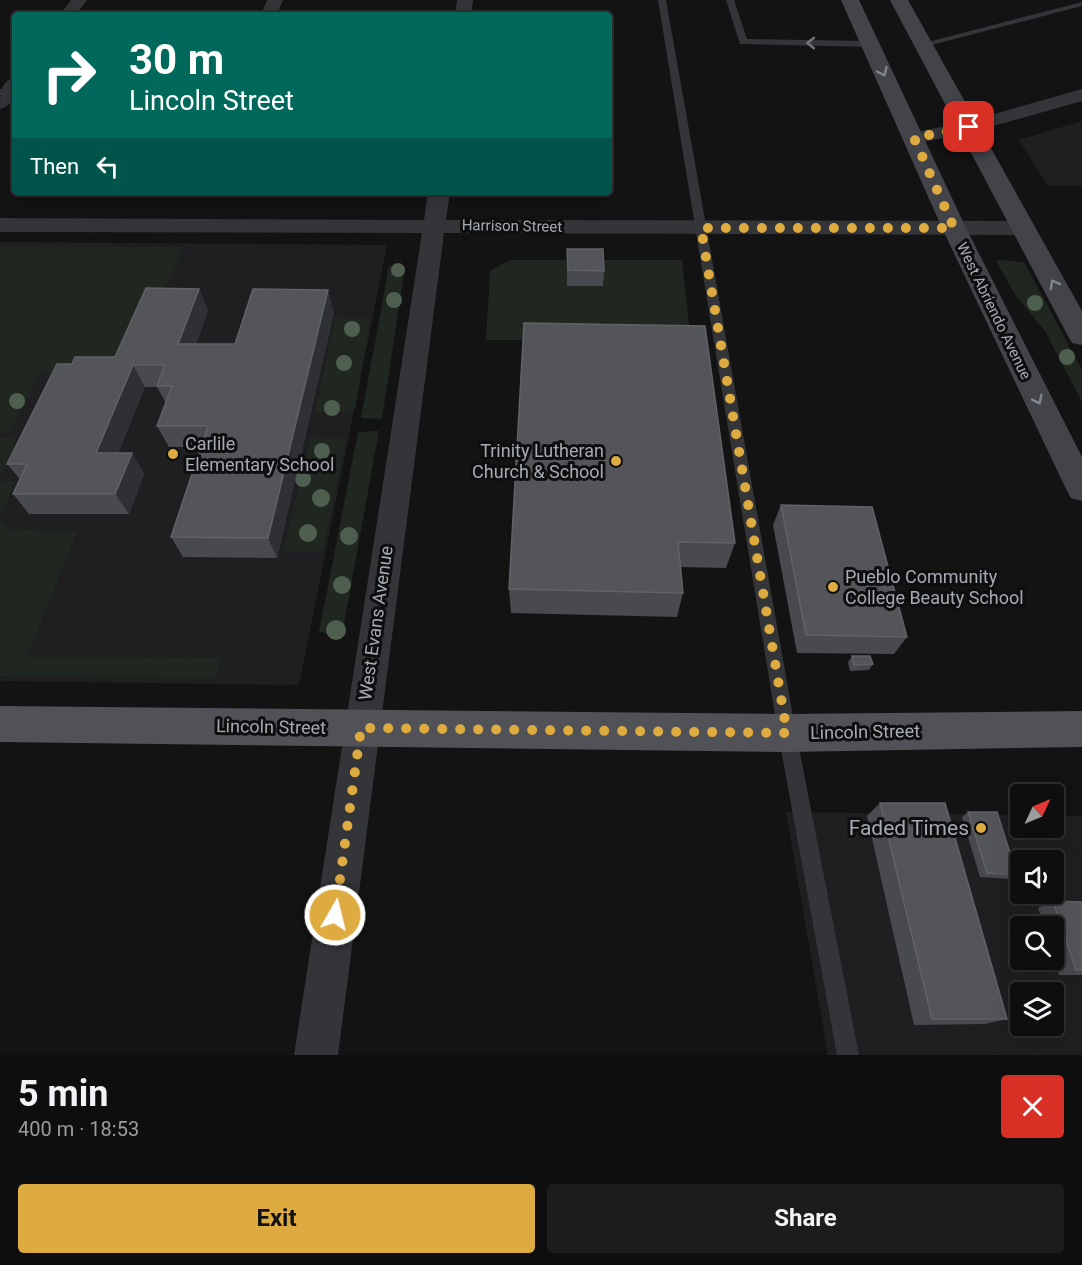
<!DOCTYPE html>
<meta charset="utf-8">
<style>
:root{--surface:#0e0e0f;--page:#1c1c1d;--text:#f1f3f6;--muted:#9b9c9e;--line:#2e2e2f;--accent:#deab41}
body{margin:0;font-family:Roboto,sans-serif;background:var(--page);color:var(--text);height:100vh;display:flex;flex-direction:column;font-size:22px;white-space:nowrap}
*{box-sizing:border-box;margin:0}
p{font-size:20px;color:var(--muted)}
.icon{flex:none;width:33px;height:33px;fill:none;stroke:currentColor;stroke-width:2;stroke-linecap:round;stroke-linejoin:round}
.map{position:relative;height:1055px;overflow:hidden}
.details{display:flex;flex-direction:column;background:var(--surface);flex:1}
.details>*{flex:none}
.guide{position:absolute;left:12px;top:12px;width:600px;height:183px;border-radius:6px;box-shadow:0 6px 24px #0002,0 0 0 2px var(--line);background:#00695c;color:#fff;overflow:hidden}
.needle{width:39px;rotate:46deg}
.controls{position:absolute;left:1010px;top:784px;display:grid;gap:12px}
.controls a{display:grid;place-items:center;width:54px;height:54px;border-radius:6px;background:var(--surface);box-shadow:0 6px 24px #0002,0 0 0 2px var(--line);font-size:30px}
.pin{position:absolute;display:grid;place-items:center;width:51px;height:51px;color:#fff;margin:-26px;border-radius:12px;box-shadow:0 3px 9px #0006}
.me{position:absolute;width:66px;margin:-33px;rotate:8deg;stroke-linejoin:round;filter:drop-shadow(0 0 4px #0008)}
.turn{display:flex;align-items:center;gap:21px;height:126px;padding:0 18px;font-size:27px}
.turn .icon{width:78px;height:78px;stroke-width:2.5}
.turn b{display:block;font-size:42px;line-height:51px}
.then{display:flex;align-items:center;height:57px;padding:0 18px;background:#0003;gap:12px;font-size:22px}
.round{display:grid;place-items:center;flex:none;width:63px;height:63px;border-radius:6px;background:var(--page)}
.summary{display:flex;align-items:center;justify-content:space-between;height:102px;padding:0 18px}
h1{font-size:36px;font-weight:700;line-height:45px}
.action{display:flex;gap:12px;margin-top:auto;padding:12px 18px}
.action a{flex:1;height:69px;border-radius:6px;background:var(--accent);color:#111;font-size:24px;font-weight:700;line-height:69px;text-align:center}
.action a+a{background:var(--page);color:var(--text)}
.map>svg:first-child{display:block}
.built{fill:#1f1f21;fill-rule:evenodd}
.green{fill:#202721}
.lines{fill:none;stroke-linecap:round;stroke-linejoin:round}
.lane{fill:#343539;fill-rule:evenodd}
.street{fill:#343539;fill-rule:evenodd}
.secondary{fill:#434449;fill-rule:evenodd}
.primary{fill:#515258;fill-rule:evenodd}
.tree{fill:#4e5f50}
.wall{fill:#494a4f}
.shaded-wall{fill:#2f3033}
.building{fill:#535559;stroke:#606267;stroke-width:1.5}
.oneway{stroke:#73757c}
.oneway2{stroke:#83868e}
.route{stroke:#deab41;stroke-width:10;stroke-dasharray:0 18}
.poi-dot{fill:#deab41;stroke:#0e0e0f;stroke-width:2}
.labels{text-anchor:middle;stroke-width:6;stroke-linejoin:round;paint-order:stroke}
.far-street-label{font-size:15px;fill:#a6aab3;stroke:#0e0e0f}
.poi-label{font-size:18px;fill:#a6aab3;stroke:#0e0e0f;text-anchor:start}
.street-label{font-size:18px;fill:#a6aab3;stroke:#0e0e0f}
.near-poi-label{font-size:21px;fill:#a6aab3;stroke:#0e0e0f;text-anchor:end}
</style>
<div class="map">
<svg width="1082" height="1055" viewBox="0 0 1082 1055">
<rect width="100%" height="100%" fill="#131314"/>
<g class="built">
<path d="M1082,121V186H1048L1019,140Z"/>
<path d="M0,242L387,245L299,685L0,681Z"/>
<path d="M786,812L1020,815V828H1053V815L1082,816V1055H828ZM1020,861H1053V894H1020ZM1020,927H1053V960H1020ZM1020,993H1053V1026H1020Z"/>
</g>
<g class="green">
<path d="M0,246L183,247L127,379L90,373L40,372L11,432H0Z"/>
<path d="M510,260H682L692,351H609L607,322L543,340H486L490,271Z"/>
<path d="M1000,260L1024,262L1082,370V402L1045,331L1016,296L996,261Z"/>
<path d="M389,266L405,267L382,419L361,418Z"/>
<path d="M335,318L370,319L355,409L351,413H315Z"/>
<path d="M379,431L342,635L319,632L358,432Z"/>
<path d="M17,437L3,472H0V438Z"/>
<path d="M311,438L346,439L323,552L283,551Z"/>
<path d="M1,482H15L1,515L0,520L8,529L77,532L27,657L221,658L216,678L0,676V485Z"/>
</g>
<g class="lines">
<g class="lane">
<path d="M658,0H666L796,733L859,1055H837L778,733Z"/>
<path d="M726,0H734L747,39L870,41L874,44L870,47L740,44Z"/>
<path d="M1082,2V6L924,47L920,44Z"/>
<rect x="0" y="89" width="15" height="6"/>
</g>
<g class="street">
<path d="M71,0H87L76,15H60Z"/>
<path d="M267,0H283L277,15H261Z"/>
<path d="M457,0H473L471,15H455Z"/>
<path d="M15,77C15,91 16,105 0,109C0,95 0,81 15,77Z"/>
<path d="M1082,89V101L976,131L914,144L907,142L904,138L907,134L966,122Z"/>
<path d="M428,192H450L446,220L1023,221L1031,223L1034,228L1031,233L1023,235L444,233L338,1055H294L422,233L0,232V218L424,220Z"/>
</g>
<g class="secondary">
<path d="M841,0H859L966,228L1082,457V501L1071,498L1066,489L942,228Z"/>
<path d="M890,0H908L1082,311V345L1072,343L1068,336Z"/>
</g>
<path class="primary" d="M0,706L787,714L1082,711V747L787,752L0,742Z"/>
</g>
<g class="tree">
<circle cx="398" cy="270" r="7"/>
<circle cx="394" cy="300" r="8"/>
<circle cx="1035" cy="303" r="8"/>
<circle cx="352" cy="329" r="8"/>
<circle cx="1067" cy="357" r="8"/>
<circle cx="344" cy="363" r="8"/>
<circle cx="17" cy="401" r="8"/>
<circle cx="332" cy="408" r="8"/>
<circle cx="322" cy="451" r="8"/>
<circle cx="303" cy="479" r="8"/>
<circle cx="321" cy="498" r="9"/>
<circle cx="308" cy="533" r="9"/>
<circle cx="349" cy="536" r="9"/>
<circle cx="342" cy="585" r="9"/>
<circle cx="336" cy="630" r="10"/>
</g>
<g class="wall">
<path d="M567,249L604,271L603,286H567Z"/>
<path d="M199,289L208,311L196,344H235L334,312L277,558L183,557L171,537L201,447H169L157,426L166,403L157,387H145L118,453H132L144,474L129,514H29L13,494L20,479L7,464L72,364L115,357Z"/>
<path d="M524,323L735,543L726,568L681,567L683,593L677,617L511,613L509,589Z"/>
<path d="M781,505L907,637L894,654L797,653L773,525Z"/>
<path d="M852,656L873,664L869,670L850,671L848,662Z"/>
<path d="M880,803L1007,1019L985,1024L914,1025L867,816Z"/>
<path d="M968,812L1017,875L1010,879L980,877L962,817Z"/>
<path d="M1053,901L1082,902V975H1059L1053,955V927H1044L1038,908Z"/>
</g>
<g class="shaded-wall">
<path d="M199,289L208,311L188,366L178,344Z"/>
<path d="M328,290L334,312L277,558L268,538Z"/>
<path d="M133,365L145,387L110,473L96,453Z"/>
<path d="M132,453L144,474L129,514L115,494Z"/>
</g>
<g class="building">
<path d="M567,249H603L604,271L568,270Z"/>
<path d="M146,288L199,289L178,344H235L253,289L328,290L268,538L171,537L208,426H157L172,386H157L165,365H133L96,453H132L115,494H13L27,464H7L57,364H72L75,357H115Z"/>
<path d="M524,323L705,326L735,543L678,542L683,593L509,589Z"/>
<path d="M781,505L872,507L907,637L806,635Z"/>
<path d="M852,656H870L873,664L854,665Z"/>
<path d="M880,803H945L1007,1019H932Z"/>
<path d="M968,812H997L1017,875L987,873Z"/>
<path d="M1053,901L1082,902V970H1076Z"/>
</g>
<defs><path id="oneway-chevron" d="M-2-3.5L2.5 0L-2 3.5" fill="none" stroke-width="1.6" stroke-linecap="round" stroke-linejoin="round" transform="scale(1.5)"/></defs>
<use class="oneway" href="#oneway-chevron" transform="translate(811 43) rotate(-179)"/>
<g class="oneway2">
<use href="#oneway-chevron" transform="translate(883 72) rotate(65)"/>
<use href="#oneway-chevron" transform="translate(1054 284) rotate(-118)"/>
<use href="#oneway-chevron" transform="translate(1038 400) rotate(64)"/>
</g>
<g class="lines">
<path class="route" d="M335,915L361,728L787,733L701,228H954L914,138L969,127"/>
</g>
<g class="poi-dot">
<circle cx="173" cy="454" r="6"/>
<circle cx="616" cy="461" r="6"/>
<circle cx="833" cy="587" r="6"/>
<circle cx="981" cy="828" r="6"/>
</g>
<g class="labels">
<g class="far-street-label">
<text transform="translate(512 226) rotate(1)" y="5">Harrison Street</text>
<text transform="translate(994 311) rotate(64)" y="5">West Abriendo Avenue</text>
</g>
<g class="poi-label">
<text x="185" y="450">Carlile<tspan x="185" dy="21">Elementary School</tspan></text>
<text x="604" y="457" text-anchor="end">Trinity Lutheran<tspan x="604" dy="21">Church &amp; School</tspan></text>
<text x="845" y="583">Pueblo Community<tspan x="845" dy="21">College Beauty School</tspan></text>
</g>
<g class="street-label">
<text transform="translate(376 623) rotate(-82)" y="6">West Evans Avenue</text>
<text transform="translate(271 727) rotate(1)" y="6">Lincoln Street</text>
<text transform="translate(865 732) rotate(-1)" y="6">Lincoln Street</text>
</g>
<g class="near-poi-label">
<text x="969" y="835">Faded Times</text>
</g>
</g>
</svg>
<div class="controls">
<a><svg class="needle" viewBox="-14 -14 28 28"><path d="M0-13l5 13h-10z" fill="#e53935"/><path d="M0 13l5-13h-10z" fill="#9b9c9e"/></svg></a>
<a><svg class="icon" aria-label="sound" viewBox="0 0 24 24"><path d="M4 9h4l5-4v14l-5-4H4zM17 9q2 3 0 6"/></svg></a>
<a><svg class="icon" aria-label="search" viewBox="0 0 24 24"><circle cx="10" cy="10" r="6"/><path d="M15 15l6 6"/></svg></a>
<a><svg class="icon" aria-label="layers" viewBox="0 0 24 24"><path d="M12 4l9 5-9 5-9-5zM3 14l9 5 9-5"/></svg></a>
</div>
<div class="pin" style="left:969px;top:127px;background:#d93025"><svg class="icon" aria-label="arrive" viewBox="0 0 24 24"><path d="M6 21V4h12l-3 4 3 4H6"/></svg></div>
<svg class="me" style="left:335px;top:915px" viewBox="-20 -20 40 40"><circle r="17" fill="#deab41" stroke="#fff" stroke-width="3"/><path d="M0-11L8 9 0 5-8 9z" fill="#fff"/></svg>
<div class="guide">
<div class="turn"><svg class="icon" aria-label="right" viewBox="0 0 24 24"><path d="M7 20v-9h11M14 6l5 5-5 5"/></svg><div><b>30 m</b>Lincoln Street</div></div>
<div class="then">Then<svg class="icon" aria-label="left" viewBox="0 0 24 24"><path d="M17 20v-9H6M10 6l-5 5 5 5"/></svg></div>
</div>
</div>
<section class="details">
<div class="summary"><div><h1>5 min</h1><p>400 m · 18:53</p></div><a class="round" style="background:#d93025;color:#fff"><svg class="icon" aria-label="close" viewBox="0 0 24 24"><path d="M6 6l12 12M18 6L6 18"/></svg></a></div>
<div class="action"><a>Exit</a><a>Share</a></div>
</section>
